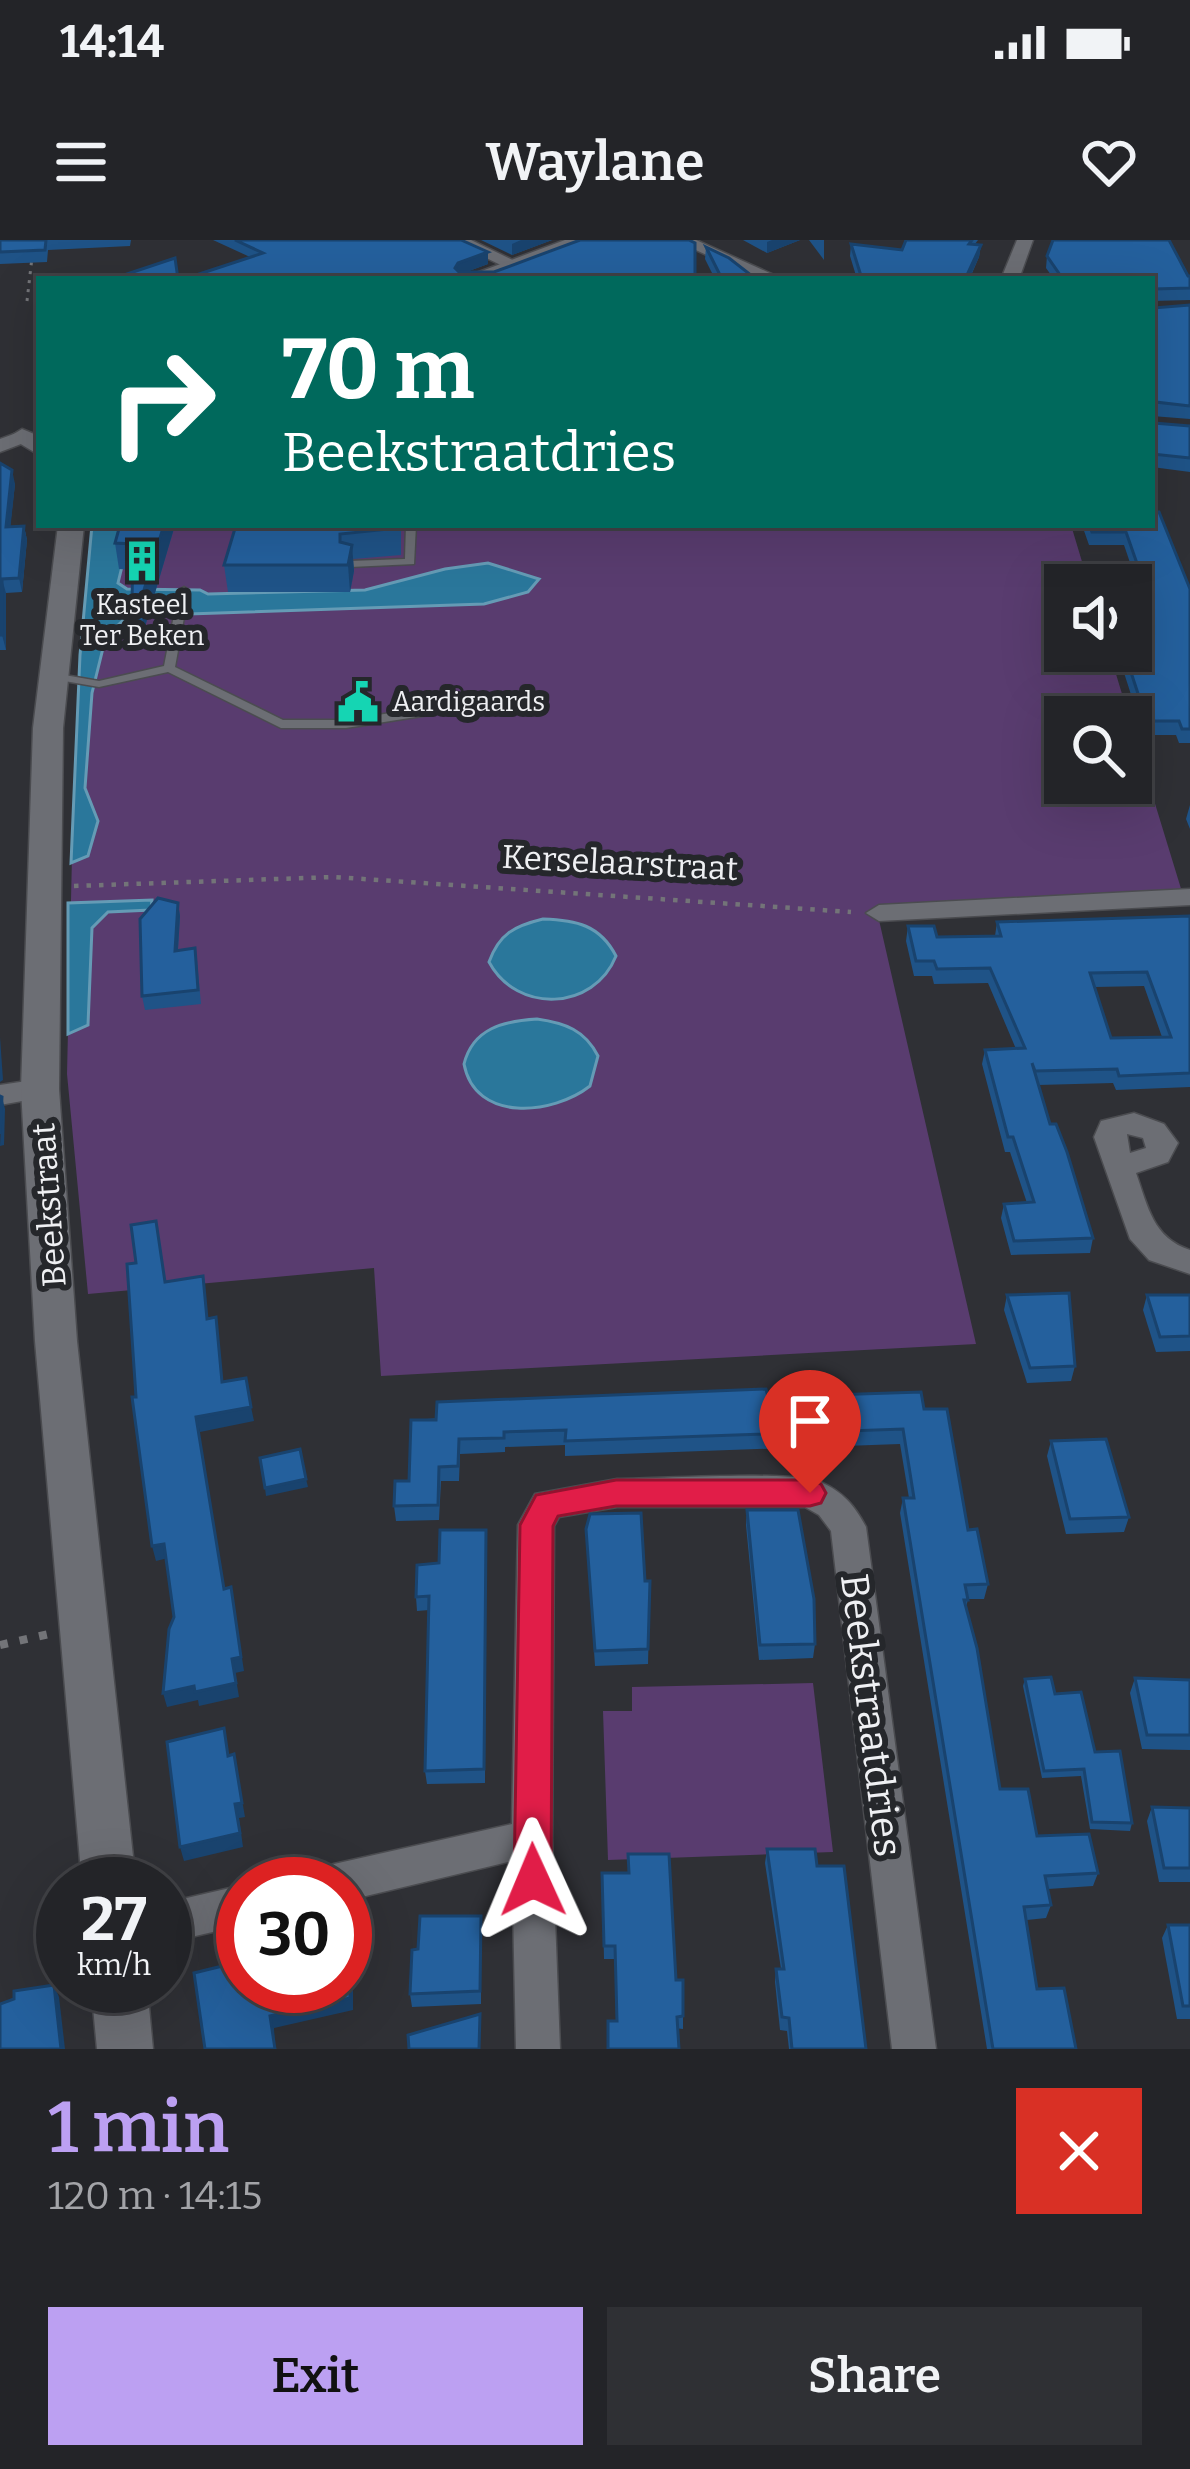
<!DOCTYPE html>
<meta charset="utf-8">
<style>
:root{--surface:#232428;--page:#2f3034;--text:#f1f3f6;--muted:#a3a4a8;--line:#404145;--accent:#bca0f2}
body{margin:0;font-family:Bitter,serif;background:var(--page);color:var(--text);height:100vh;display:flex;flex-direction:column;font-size:45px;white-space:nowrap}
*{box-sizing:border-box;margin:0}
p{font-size:39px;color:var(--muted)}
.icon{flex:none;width:66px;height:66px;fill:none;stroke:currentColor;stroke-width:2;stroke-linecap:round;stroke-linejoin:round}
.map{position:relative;height:1809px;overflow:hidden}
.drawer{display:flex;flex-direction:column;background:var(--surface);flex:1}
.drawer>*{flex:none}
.top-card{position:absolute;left:36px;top:36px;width:1119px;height:252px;border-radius:0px;box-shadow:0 12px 48px #0002,0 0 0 3px var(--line);background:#00695c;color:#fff;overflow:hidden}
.buttons{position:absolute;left:1044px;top:324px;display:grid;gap:24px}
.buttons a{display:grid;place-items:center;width:108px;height:108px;border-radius:0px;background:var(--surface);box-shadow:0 12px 48px #0002,0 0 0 3px var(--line);font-size:60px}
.speed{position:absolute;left:36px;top:1617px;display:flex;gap:24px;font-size:60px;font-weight:700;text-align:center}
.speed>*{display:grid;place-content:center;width:156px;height:156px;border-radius:50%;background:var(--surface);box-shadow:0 12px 48px #0002,0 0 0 3px var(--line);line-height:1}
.speed small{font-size:30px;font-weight:400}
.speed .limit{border:18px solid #d22;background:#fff;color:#111}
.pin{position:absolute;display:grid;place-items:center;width:102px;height:102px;color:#fff;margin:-123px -51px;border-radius:50% 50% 50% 0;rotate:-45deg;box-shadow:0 0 12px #0007}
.pin .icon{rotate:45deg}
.me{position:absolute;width:132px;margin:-66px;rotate:359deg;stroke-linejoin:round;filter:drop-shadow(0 0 9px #0008)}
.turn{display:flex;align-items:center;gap:42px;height:252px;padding:0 48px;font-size:54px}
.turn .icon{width:156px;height:156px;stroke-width:2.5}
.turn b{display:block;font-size:84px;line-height:102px}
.round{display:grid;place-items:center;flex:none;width:126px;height:126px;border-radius:0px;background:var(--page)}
.head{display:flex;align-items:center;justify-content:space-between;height:204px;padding:0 48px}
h1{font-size:72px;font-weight:600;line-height:90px;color:var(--accent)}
.button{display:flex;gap:24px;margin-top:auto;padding:24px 48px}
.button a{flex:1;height:138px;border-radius:0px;background:var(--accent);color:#111;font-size:48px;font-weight:600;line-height:138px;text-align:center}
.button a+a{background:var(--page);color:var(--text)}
.status{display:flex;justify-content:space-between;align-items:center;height:84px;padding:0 60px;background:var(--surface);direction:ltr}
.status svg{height:33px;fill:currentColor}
header{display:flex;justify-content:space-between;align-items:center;height:156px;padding:0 48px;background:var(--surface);font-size:54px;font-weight:600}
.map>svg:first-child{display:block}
.green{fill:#593c6f}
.water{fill:#2a779b;stroke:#659bb5;stroke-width:3}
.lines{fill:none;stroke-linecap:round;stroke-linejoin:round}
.service-casing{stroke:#4b4c50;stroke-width:3}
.minor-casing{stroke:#4b4c50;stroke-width:3}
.tertiary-casing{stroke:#4b4c50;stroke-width:3}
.path-far2{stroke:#737478;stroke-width:3;stroke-dasharray:3 6;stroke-linecap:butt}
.path-far1{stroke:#737478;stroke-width:4.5;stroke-dasharray:4.5 8;stroke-linecap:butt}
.path{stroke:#737478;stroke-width:8;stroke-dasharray:8 12;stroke-linecap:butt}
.service{fill:#6c6e74;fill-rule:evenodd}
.minor{fill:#6c6e74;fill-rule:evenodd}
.tertiary{fill:#6c6e74;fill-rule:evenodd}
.wall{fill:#1f5387;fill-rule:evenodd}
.shaded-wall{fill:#19436e}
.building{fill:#24609d;stroke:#19436e;stroke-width:3;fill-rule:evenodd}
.route{fill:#e11d48;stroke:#92132f;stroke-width:3}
.labels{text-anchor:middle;stroke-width:12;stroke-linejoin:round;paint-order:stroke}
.far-poi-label{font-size:27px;fill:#eff0f3;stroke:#25272b}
.street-label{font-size:33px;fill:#eff0f3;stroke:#25272b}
.near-street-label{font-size:39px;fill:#eff0f3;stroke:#25272b}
</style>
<div class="status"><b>14:14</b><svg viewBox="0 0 49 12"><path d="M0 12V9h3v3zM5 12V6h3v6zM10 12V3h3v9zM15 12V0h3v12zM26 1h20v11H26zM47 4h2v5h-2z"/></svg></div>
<header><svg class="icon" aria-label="menu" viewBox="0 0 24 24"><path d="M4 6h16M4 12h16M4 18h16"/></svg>Waylane<svg class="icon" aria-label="heart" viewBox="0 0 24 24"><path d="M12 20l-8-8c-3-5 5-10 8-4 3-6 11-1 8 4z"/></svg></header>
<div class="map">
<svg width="1190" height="1809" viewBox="0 0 1190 1809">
<rect width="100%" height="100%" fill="#2f3035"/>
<g class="green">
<path d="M92,285H1071L1089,345H1065V411H1109L1129,477H1065V543H1131V485L1186,665L879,680L976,1104L381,1136L374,1028L88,1054L67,834L74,529Z"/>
<path d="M813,1443L833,1612L608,1620L603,1471H632V1447Z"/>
</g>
<g class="water">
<path d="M92,285H132L118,343L127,349L200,350L208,354L365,350L445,329L488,323L539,339L528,352L484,364L128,376L106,396L92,453L85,548L98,581L88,616L71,623L80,415Z"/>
<path d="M152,660L151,670L108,672L92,688L88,785L68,794V663Z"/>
<path d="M543,679C576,680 600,685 616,716C594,771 517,774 489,722C499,694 514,686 543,679Z"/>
<path d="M537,779C565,783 585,790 598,816L590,846C553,875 475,883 464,824C473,788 504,781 537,779Z"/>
</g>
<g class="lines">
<g class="service-casing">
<g id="service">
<path d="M406,285H416L414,324L350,327L345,324L350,321L405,319Z"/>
<path d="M184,347L189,350L175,427L283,480H346L435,466L441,470L435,474L346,488H281L168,432L99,447L53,439L47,436L53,433L99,441L164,426L179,350Z"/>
</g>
</g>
<g class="minor-casing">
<g id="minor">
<path d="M449,0H471L521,24L507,28Z"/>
<path d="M674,0H696L783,39H759Z"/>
<path d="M1017,0H1033L1019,39H1001Z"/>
<path d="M22,191L32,197L29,201L0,212V199Z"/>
<path d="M1190,649V665L879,681L866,673L879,665Z"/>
<path d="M40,839L50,842L55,849L50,856L0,865V845Z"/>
<path d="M1134,873L1164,884L1178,903L1168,922L1136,933C1148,967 1153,998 1190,1010V1034L1149,1020L1130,999L1094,897L1101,881ZM1127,894L1143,898L1146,908L1130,913Z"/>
<path d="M617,1239C657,1239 792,1230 821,1242C843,1252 855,1266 866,1287L936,1809H892L831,1291L819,1275L805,1267H617L559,1277L554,1286L552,1598L560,1809H516L512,1621L345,1661V1644H313L319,1630L334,1624L512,1584L518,1285L535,1254Z"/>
<path d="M243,1645V1685L165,1703V1663Z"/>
</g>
</g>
<g class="tertiary-casing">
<g id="tertiary">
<path d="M565,0H597L493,39H460Z"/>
<path d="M22,189L39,196V215L9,197Z"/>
<path d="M58,285H84L63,488L59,849L77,1101L136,1644H82L35,1101L21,849L33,488Z"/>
<path d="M91,1746H147L153,1809H97Z"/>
</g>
</g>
<path class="path-far2" d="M27,61L34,0"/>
<path class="path-far1" d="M74,646L334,637L851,672"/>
<path class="path" d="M0,1405L49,1394"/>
<use href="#service" class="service"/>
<use href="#minor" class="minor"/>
<use href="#tertiary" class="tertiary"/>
</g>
<g class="wall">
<path d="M0,0H131L130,6L48,10L47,22L0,24Z"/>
<path d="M213,0H461L488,24L466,32L184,39L250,17Z"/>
<path d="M481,0H552L512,15Z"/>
<path d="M743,0H800L767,13Z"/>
<path d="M809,0H824V20Z"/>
<path d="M906,0H978L975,4L981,5L979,17L970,38L977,39H857L850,16L851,4L902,10Z"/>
<path d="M706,7L756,39H715L705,19Z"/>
<path d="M1047,16L1190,36V60L1152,61L1154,68L1190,65V179L1152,176V39H1043V36L1051,35L1046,28Z"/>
<path d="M1152,181L1154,183L1190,186V232L1152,227Z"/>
<path d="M0,223L15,244L10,287L24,286L27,300L22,352L6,353V410H0Z"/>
<path d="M120,285H175L144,390L136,389L132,362L133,330L119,329L115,303Z"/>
<path d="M236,285H401V315L353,319L354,331L350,352H228L224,325Z"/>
<path d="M1082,285H1152L1190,349V503H1179L1176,495H1144L1117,411H1131V352H1140L1124,305H1089Z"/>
<path d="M1190,565V589L1186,579Z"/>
<path d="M178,663L180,676L178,710L197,721L201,764L145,770L142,756Z"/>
<path d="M1190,676V847L1116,850L1113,843L1038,845L1050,884L1093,998L1090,1013L1011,1015L1001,978L1004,964L1027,963L1010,912H1005L982,824L985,810L1016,809L988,743L934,744L932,736H914L906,701L908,686L937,697L995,696L997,682ZM1144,746L1162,797L1111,798L1095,747Z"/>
<path d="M1007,1055L1075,1126L1071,1141L1027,1143L1004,1070Z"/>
<path d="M1147,1055H1190V1111L1156,1112L1143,1070Z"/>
<path d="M768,1157L924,1169L988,1344L984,1359H968L966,1368L1000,1549L1037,1596L1098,1633L1093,1646L1048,1649L1051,1665L1046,1678L1027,1680L1037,1749L1076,1809H987L900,1273L903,1258H909L900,1204L565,1216V1205L505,1207V1212L460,1214L459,1241H441L439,1280L396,1281L394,1266L409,1241L411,1180Z"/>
<path d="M1051,1201L1129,1277L1124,1292L1066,1294L1047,1216Z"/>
<path d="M747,1270L815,1404L813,1418L759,1420L746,1285Z"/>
<path d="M586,1289L645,1341H650L648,1424L595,1426Z"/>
<path d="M486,1304L485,1543L427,1544L425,1531L429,1370L417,1371L416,1357L439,1323Z"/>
<path d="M1135,1438L1190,1440V1510L1142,1509L1130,1453Z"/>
<path d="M1025,1439L1055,1454L1132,1583L1130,1591L1090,1589L1081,1536L1042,1538L1023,1446Z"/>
<path d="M1152,1567L1190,1568V1642H1159L1147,1581Z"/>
<path d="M767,1609L817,1626L866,1809H789L787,1791L780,1790L775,1742L776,1729H781L765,1623Z"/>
<path d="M602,1633L676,1740L683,1776V1789L616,1781L615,1719H604Z"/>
<path d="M481,1676V1764L412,1767L410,1754L418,1709Z"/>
<path d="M1168,1685H1190V1779H1177L1162,1698Z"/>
</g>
<g class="shaded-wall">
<path d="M521,0H552L512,15V4Z"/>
<path d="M772,0H800L767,13V2Z"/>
<path d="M981,5L979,17L969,39H966Z"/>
<path d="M488,12V24L458,35L455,28L458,23Z"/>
<path d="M12,230L15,244L9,301L6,287Z"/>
<path d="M164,285H175L144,390L140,363Z"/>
<path d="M24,286L27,300L22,352L19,338Z"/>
<path d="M352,305L354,331L350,352L348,325Z"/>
<path d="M2,339L6,353V410L2,395Z"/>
<path d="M178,663L180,676L177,724L175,711Z"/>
<path d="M0,797L3,840L0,842Z"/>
<path d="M2,857L5,869L4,905L0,906Z"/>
<path d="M251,1167L254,1181L200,1192L196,1177Z"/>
<path d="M306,1239L308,1247L266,1256L265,1248Z"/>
<path d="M164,1304L168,1318L156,1321L152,1306Z"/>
<path d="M231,1347L244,1431L235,1433L239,1457L199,1466L198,1460L167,1467L163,1453L194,1446L232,1419Z"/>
<path d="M234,1514L245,1577L239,1578L243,1607L184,1621L180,1607Z"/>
<path d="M350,1727L353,1740V1770L274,1788L275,1809L270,1776Z"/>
<path d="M54,1745L59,1757L65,1809H61Z"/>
</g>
<g class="building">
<path d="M0,0H46L45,10L0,12Z"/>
<path d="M235,0H461L488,12L458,23L455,28L459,32H494L580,0H689L695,3V39H184L263,13Z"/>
<path d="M906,0H972L969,4L981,5L966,37L977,39H862L851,4L902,10Z"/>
<path d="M1053,0H1169L1188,36H1190V48L1154,49L1152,51V39H1045L1043,36L1060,35L1047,16Z"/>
<path d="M706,7L729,18L756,39H722Z"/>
<path d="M175,18L178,39L115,38Z"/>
<path d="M1152,60L1154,68L1190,65V166L1155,162L1152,171Z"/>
<path d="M1152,181L1154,183L1190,186V218L1152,214Z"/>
<path d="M0,223L12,230L6,287L24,286L19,338L2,339V395H0Z"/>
<path d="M1152,272H1159L1190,349V489H1182L1179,481H1147L1124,411H1131V393H1140L1131,371V352H1147L1126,292H1092L1089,285H1152Z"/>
<path d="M120,285H164L140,363L132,362L133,304L115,303Z"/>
<path d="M236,285H399V288L340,294V302L352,305L348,325H224Z"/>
<path d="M158,658L178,663L175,711L195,708L198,750L142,756L140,679Z"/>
<path d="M1190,676V833L1119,836L1117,829L1035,831L1032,823L1050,884H1056L1067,912L1093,998L1014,1001L1004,964L1034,962L1013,897H1008L985,810L1025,808L990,728L937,729L934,721H916L908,686H934L937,697L1001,696L997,682ZM1147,732L1171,797L1111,798L1090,733Z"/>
<path d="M0,856L2,857L0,894Z"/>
<path d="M156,981L165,1042L203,1036L207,1079L216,1077L222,1142L246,1138L251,1167L196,1177L224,1349L231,1347L241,1417L232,1419L236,1443L195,1452L194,1446L163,1453L169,1389L174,1377L164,1304L152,1306L132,1157H136L127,1024L136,1023L131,985Z"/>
<path d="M1069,1053L1075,1126L1030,1128L1007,1055Z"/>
<path d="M1147,1055H1190V1096L1160,1097Z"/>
<path d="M766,1149L768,1157L921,1152L924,1169H947L968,1290L977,1289L988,1344L965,1345L968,1360H964L977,1408L1000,1549H1028L1037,1596L1089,1594L1098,1633L1045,1636L1051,1665L1024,1667L1037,1749L1064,1748L1076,1809H993L903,1258H914L903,1189L565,1201L566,1190L504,1192V1198L459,1199L458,1226L439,1227L438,1265L394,1266L395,1241H409L411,1180H436L437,1162Z"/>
<path d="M1106,1199L1129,1277L1070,1279L1051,1201Z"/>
<path d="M300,1209L306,1239L265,1248L260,1218Z"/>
<path d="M747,1270H798L814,1359L815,1404L760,1405Z"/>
<path d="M641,1273L645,1341H650L648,1409L595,1411L586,1289L590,1274Z"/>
<path d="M440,1290H486L484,1529L425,1531L429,1356L416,1357L417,1325L439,1323Z"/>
<path d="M1051,1437L1055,1454L1081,1452L1095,1512L1120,1511L1132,1583L1092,1582L1084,1529L1044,1531L1025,1439Z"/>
<path d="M1135,1438L1190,1440V1495H1147Z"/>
<path d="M224,1488L228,1516L234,1514L242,1563L235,1564L240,1593L180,1607L167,1502Z"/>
<path d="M1152,1567L1190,1568V1628H1164Z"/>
<path d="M767,1609H815L817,1626H844L866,1809H792L789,1778L782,1777L776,1729H784Z"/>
<path d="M628,1614H669L676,1740H683V1776L677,1777L679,1809H608V1781H617L615,1706H604L602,1633H629Z"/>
<path d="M420,1676H481L480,1751L410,1754L412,1710L418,1709Z"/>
<path d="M1168,1685H1190V1766H1183Z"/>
<path d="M243,1721V1746H266V1749L276,1746H345V1728L350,1727V1758L270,1776L275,1809H205L194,1733Z"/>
<path d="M54,1745L61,1809H0V1764L14,1759V1751Z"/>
<path d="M480,1774L479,1809H409L408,1795Z"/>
</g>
<path class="route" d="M616,1240H810L821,1244L826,1253L821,1263L810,1266H616L558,1276L553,1286L551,1640L546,1653L533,1658L520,1653L514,1640L520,1285L536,1255Z"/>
<defs>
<g id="building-bare" transform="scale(3.24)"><path d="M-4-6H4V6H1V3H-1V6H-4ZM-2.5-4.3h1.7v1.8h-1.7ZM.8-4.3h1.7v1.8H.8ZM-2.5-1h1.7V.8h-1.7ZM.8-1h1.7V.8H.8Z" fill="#15d5b3" stroke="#25272b" stroke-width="2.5" paint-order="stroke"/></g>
<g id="civic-bare" transform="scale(3.24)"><path d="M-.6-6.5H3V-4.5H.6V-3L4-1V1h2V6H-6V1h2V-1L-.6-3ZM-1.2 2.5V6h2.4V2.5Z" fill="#15d5b3" stroke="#25272b" stroke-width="2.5" paint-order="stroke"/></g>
</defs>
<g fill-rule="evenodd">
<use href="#building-bare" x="142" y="321"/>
<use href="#civic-bare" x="358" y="462"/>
</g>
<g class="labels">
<g class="far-poi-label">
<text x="142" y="374">Kasteel<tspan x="142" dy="31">Ter Beken</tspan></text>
<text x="392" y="471" text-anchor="start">Aardigaards</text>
</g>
<g class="street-label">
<text transform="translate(620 622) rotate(3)" y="12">Kerselaarstraat</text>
<text transform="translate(48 965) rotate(-94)" y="12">Beekstraat</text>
</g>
<g class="near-street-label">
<text transform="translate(872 1475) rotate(83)" y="14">Beekstraatdries</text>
</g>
</g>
</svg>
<div class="buttons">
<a><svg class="icon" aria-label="sound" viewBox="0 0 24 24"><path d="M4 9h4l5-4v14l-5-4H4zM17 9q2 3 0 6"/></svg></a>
<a><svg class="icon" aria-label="search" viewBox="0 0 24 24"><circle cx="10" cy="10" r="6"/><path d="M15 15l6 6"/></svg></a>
</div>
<div class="speed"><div>27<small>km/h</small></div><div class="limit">30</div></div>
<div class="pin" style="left:810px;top:1253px;background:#d93025"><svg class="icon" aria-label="arrive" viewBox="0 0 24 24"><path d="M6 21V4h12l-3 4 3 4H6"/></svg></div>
<svg class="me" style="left:533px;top:1640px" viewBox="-20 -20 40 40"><path d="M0-17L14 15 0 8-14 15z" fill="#e11d48" stroke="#fff" stroke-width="4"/></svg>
<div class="top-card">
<div class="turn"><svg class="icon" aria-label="right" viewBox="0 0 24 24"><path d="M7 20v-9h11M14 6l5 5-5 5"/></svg><div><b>70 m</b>Beekstraatdries</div></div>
</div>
</div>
<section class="drawer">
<div class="head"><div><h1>1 min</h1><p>120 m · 14:15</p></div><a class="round" style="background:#d93025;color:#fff"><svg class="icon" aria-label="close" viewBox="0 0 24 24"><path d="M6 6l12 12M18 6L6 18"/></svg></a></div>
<div class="button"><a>Exit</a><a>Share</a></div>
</section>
